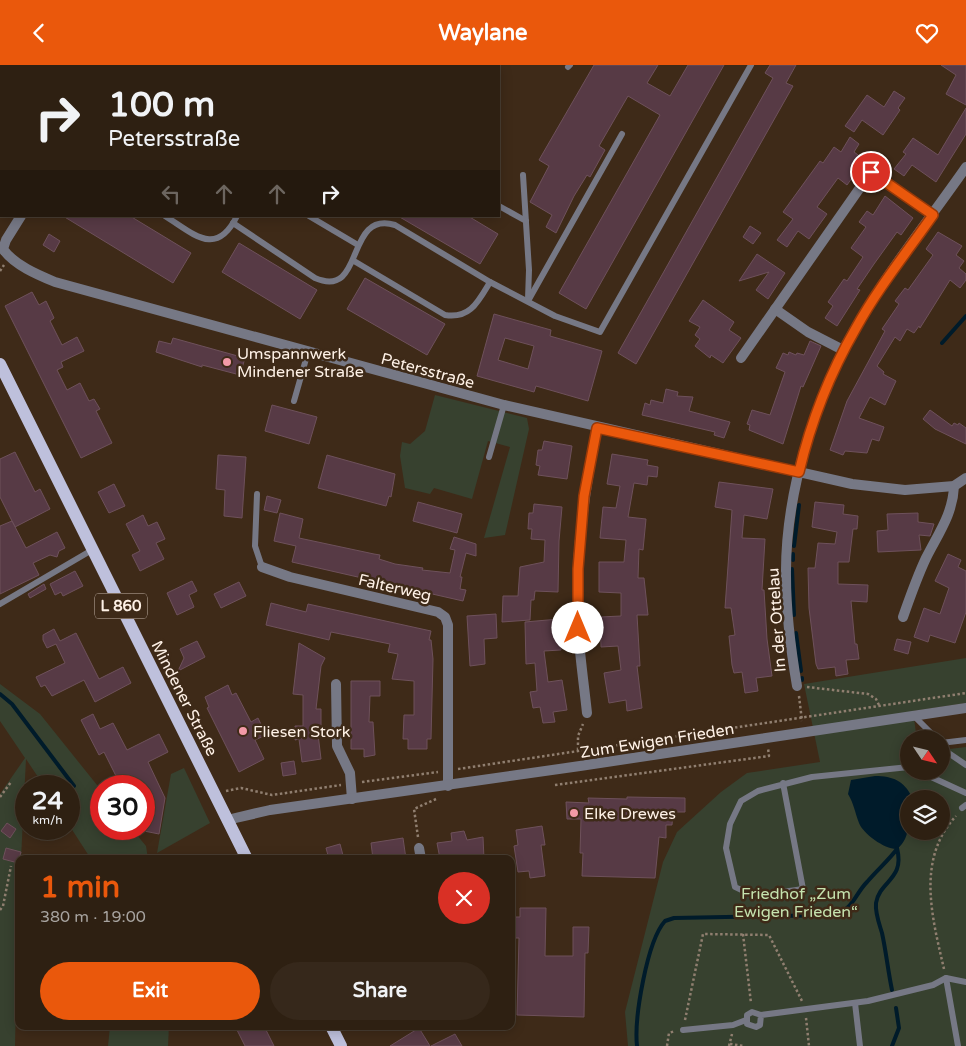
<!DOCTYPE html>
<meta charset="utf-8">
<style>
:root{--surface:#2e2012;--page:#36281b;--text:#f1f3f6;--muted:#a7a39f;--line:#493e32;--accent:#ea580c}
body{margin:0;font-family:"Varela Round",sans-serif;background:var(--page);color:var(--text);height:100vh;display:flex;flex-direction:column;font-size:19px;white-space:nowrap}
*{box-sizing:border-box;margin:0}
p{font-size:16px;color:var(--muted)}
.icon{flex:none;width:28px;height:28px;fill:none;stroke:currentColor;stroke-width:2;stroke-linecap:round;stroke-linejoin:round}
.map{position:relative;flex:1;overflow:hidden}
.panel{position:absolute;left:15px;top:790px;width:500px;height:175px;display:flex;flex-direction:column;background:var(--surface);border-radius:10px;box-shadow:0 2px 12px #0003,0 0 0 1px var(--line)}
.panel>*{flex:none}
.hud{position:absolute;left:0px;top:0px;width:500px;height:152px;box-shadow:0 2px 12px #0003,0 0 0 1px var(--line);background:#2e2012;color:var(--text);overflow:hidden}
.needle{width:32px;rotate:125deg}
.tools{position:absolute;left:900px;top:665px;display:grid;gap:10px}
.tools a{display:grid;place-items:center;width:50px;height:50px;border-radius:50%;background:var(--surface);box-shadow:0 2px 12px #0003,0 0 0 1px var(--line);font-size:25px}
.speed{position:absolute;left:15px;top:710px;display:flex;gap:10px;font-size:25px;font-weight:700;text-align:center}
.speed>*{display:grid;place-content:center;width:65px;height:65px;border-radius:50%;background:var(--surface);box-shadow:0 2px 12px #0003,0 0 0 1px var(--line);line-height:1}
.speed small{font-size:12px;font-weight:400}
.speed .limit{border:8px solid #d22;background:#fff;color:#111}
.pin{position:absolute;display:grid;place-items:center;width:42px;height:42px;color:#fff;margin:-21px;border:2px solid #fff;border-radius:50%;box-shadow:0 1px 5px #0007}
.me{position:absolute;width:55px;margin:-28px;rotate:0deg;stroke-linejoin:round;filter:drop-shadow(0 0 4px #0008)}
.turn{display:flex;align-items:center;gap:18px;height:105px;padding:0 25px;font-size:22px}
.turn .icon{width:65px;height:65px;stroke-width:2.5}
.turn b{display:block;font-size:35px;line-height:42px}
.lanes{display:flex;align-items:center;height:48px;padding:0 25px;background:#0003;justify-content:center;gap:25px;direction:ltr}
.lanes .off{opacity:.35}
.round{display:grid;place-items:center;flex:none;width:52px;height:52px;border-radius:26px;background:var(--page)}
.headline{display:flex;align-items:center;justify-content:space-between;height:85px;padding:0 25px}
h1{font-size:30px;font-weight:800;line-height:38px;color:var(--accent)}
.primary-button{display:flex;gap:10px;margin-top:auto;padding:10px 25px}
.primary-button a{flex:1;height:58px;border-radius:30px;background:var(--accent);color:#fff;font-size:20px;font-weight:800;line-height:58px;text-align:center}
.primary-button a+a{background:var(--page);color:var(--text)}
header{display:flex;justify-content:space-between;align-items:center;height:65px;padding:0 25px;background:var(--accent);color:#fff;font-size:22px;font-weight:800}
.map>svg:first-child{display:block}
.green{fill:#37412f;fill-rule:evenodd}
.water{fill:#001b2a}
.lines{fill:none;stroke-linecap:round;stroke-linejoin:round}
.stream{stroke:#001b2a;stroke-width:4}
.building{fill:#573a45;stroke:#6e515b;fill-rule:evenodd}
.path{stroke:#907f70;stroke-width:2.5;stroke-dasharray:2.5 2.5;stroke-linecap:butt}
.service{stroke:#767885;stroke-width:6}
.minor{stroke:#767885;stroke-width:10}
.primary{stroke:#bec0dc;stroke-width:12}
.route-casing{stroke:#983908;stroke-width:12}
.route{stroke:#ea580c;stroke-width:9}
.poi-dot{fill:#f39aa8;stroke:#3e2a18;stroke-width:2}
.labels{text-anchor:middle;stroke-width:5;stroke-linejoin:round;paint-order:stroke}
.shield{fill:#3e2a18;stroke:#c4b5a8;stroke-width:1}
.shield-label{font-size:15px;font-weight:bold;fill:#fef1e6}
.poi-label{font-size:16px;fill:#fef1e6;stroke:#3e2a18;text-anchor:start}
.street-label{font-size:16px;fill:#fef1e6;stroke:#3e2a18}
.park-label{font-size:16px;fill:#c5e2ae;stroke:#3e2a18}
</style>
<header><svg class="icon" aria-label="back" viewBox="0 0 24 24"><path d="M15 5l-7 7 7 7"/></svg>Waylane<svg class="icon" aria-label="heart" viewBox="0 0 24 24"><path d="M12 20l-8-8c-3-5 5-10 8-4 3-6 11-1 8 4z"/></svg></header>
<div class="map">
<svg width="966" height="981" viewBox="0 0 966 981">
<rect width="100%" height="100%" fill="#3e2a18"/>
<g class="green">
<path d="M435,330L527,353L529,364L505,470L484,473L510,382L488,376L472,434L434,423L430,429L405,423L400,391L402,377L410,379L425,366Z"/>
<path d="M966,593V638L913,646L916,668L923,674H909V706H941V685L966,682V981H628L625,947L663,797L677,767L721,727L747,708L820,697L804,619ZM909,734H941V766H909Z"/>
<path d="M0,619L40,649L101,725V764H132L146,781L148,794H91L69,760V721H44L26,694L21,794H19L15,981H0V729L25,693L0,656Z"/>
<path d="M184,703L210,758L157,788L171,709Z"/>
<path d="M110,961H169L168,981H108Z"/>
</g>
<path class="water" d="M875,711C893,711 904,716 912,732L909,734C909,749 912,773 897,784C886,785 863,769 859,758C855,748 854,739 848,729L851,715Z"/>
<g class="lines">
<g class="stream">
<path d="M942,278L966,251"/>
<path d="M794,481L799,440"/>
<path d="M793,495V489"/>
<path d="M792,504L794,550"/>
<path d="M796,568L801,606"/>
<path d="M802,613V615"/>
<path d="M0,629L12,639L74,721"/>
<path d="M892,925C888,906 886,886 882,868C879,858 875,848 876,838C880,815 905,815 897,783"/>
<path d="M637,981C634,953 647,876 665,856L674,853L834,850C853,845 855,829 867,817C877,805 888,796 897,784"/>
<path d="M892,981L899,963L896,943"/>
</g>
</g>
<g class="building">
<path d="M594,0H658L647,18L670,31L688,0H724L586,244L559,228L660,50L628,31L599,81L605,85L590,112L587,110L574,131L556,168L546,162L552,150L530,137L549,101L539,95Z"/>
<path d="M770,0H796L786,18L793,21L636,299L618,288L773,13L765,8Z"/>
<path d="M941,0H966V40L946,29L956,10Z"/>
<path d="M894,26L905,33L898,43L900,45L883,70L862,55L854,67L845,61L867,30L884,42Z"/>
<path d="M966,43V69L936,117L912,100L904,111L894,104L906,89L903,87L913,73L938,90Z"/>
<path d="M850,72L859,79L854,87L865,95L847,120L838,113L817,142L827,149L809,174L798,166L787,182L777,175L793,154L783,147L820,96L823,98L834,82L841,87Z"/>
<path d="M885,131L913,153L901,170L897,167L874,199L857,224L860,225L837,261L825,253L833,241L828,237L844,214L847,216L863,192L851,183L866,162L859,157L867,146L873,150Z"/>
<path d="M63,151H130L191,188L173,218Z"/>
<path d="M398,151H468L498,169L480,199Z"/>
<path d="M750,161L761,168L753,179L743,172Z"/>
<path d="M938,167L962,181L956,190L964,196L959,203L966,209V215L960,223L950,215L920,263L919,261L914,268L907,264L900,276L895,272L877,301L884,307L883,309L896,316L885,340L870,332L859,353L884,362L879,376L872,374L867,388L845,386L843,390L830,385L847,336L885,266L882,264L899,239L895,236L905,223L908,225L933,190L926,184Z"/>
<path d="M49,169L60,176L54,187L43,180Z"/>
<path d="M239,178L317,225L300,254L222,207Z"/>
<path d="M757,189L785,208L768,234L756,225L769,207L739,216Z"/>
<path d="M365,213L445,259L427,290L347,244Z"/>
<path d="M32,227L39,240L46,236L54,253L50,256L62,280L77,272L84,286L61,297L63,302L57,305L67,325L80,318L89,336L94,334L100,344L96,346L112,378L81,393L5,241Z"/>
<path d="M703,235L734,257L729,265L741,273L723,298L711,290L710,293L695,281L700,274L695,270L700,262L689,256Z"/>
<path d="M494,249L551,265L550,271L602,286L588,336L536,321L534,327L477,311ZM505,273L534,281L528,304L498,295Z"/>
<path d="M173,273L245,293L240,310L202,300V302L156,287L159,276L171,279Z"/>
<path d="M810,276L821,281L803,322L801,321L783,379L749,365L750,360L747,359L752,345L770,350L785,307L776,303L783,288L788,290L789,287L796,290L797,288L804,290Z"/>
<path d="M666,324L678,327L677,331L693,332L689,346L730,357L724,373L714,370L715,367L642,350L645,338L650,340L651,335L663,338Z"/>
<path d="M272,340L317,352L309,379L265,366Z"/>
<path d="M930,345L952,361L954,358L958,360L959,358L966,363V379L935,364L923,354Z"/>
<path d="M544,376L572,381L567,414L538,410L540,401L536,400L538,385H542Z"/>
<path d="M15,387L35,427L40,424L50,444L15,462L0,432V394Z"/>
<path d="M612,389L648,395L647,400L658,402L657,412L648,411L647,420L634,418L628,452L646,454L643,485L639,484L638,513H644L648,550H637L640,601H637L642,643L627,646L626,635L609,638L604,608L621,605L618,581L601,582L600,552L621,551V528L599,527V497H624L626,475L600,473L603,442L616,443L620,421L607,419Z"/>
<path d="M218,390L246,392L242,453L224,451L225,425L216,424Z"/>
<path d="M327,390L395,409L391,432L389,431L386,441L318,423Z"/>
<path d="M719,417L773,424L767,454L744,450L742,473L765,474L762,525H764L767,574L772,611L756,613L758,626L745,628L742,607L734,608L732,600L729,571L735,570L731,543H725L732,445L715,442Z"/>
<path d="M114,419L125,441L109,448L98,427Z"/>
<path d="M267,431L281,435L277,448L264,445Z"/>
<path d="M418,437L462,449L457,468L413,456Z"/>
<path d="M815,437L844,440L843,449L858,451L857,464H853L849,497H838V519L868,520L867,537L851,536L855,579H857L859,594L846,595L848,609L836,611L835,602L818,604L816,599L809,543L808,503H815L818,478L835,479L837,467L812,462Z"/>
<path d="M534,439L562,442L559,476L558,527L535,526L534,535H531L530,555L502,557L503,531H518L520,502L544,497L545,475L531,474L532,464H528L529,448H533Z"/>
<path d="M280,448L303,454L299,473L374,489L380,490L379,494L395,499L423,503L422,505L450,508L455,485L450,484L454,472L476,479V491L466,488L460,512H462L460,524L466,525L463,536L292,497L296,481L274,476Z"/>
<path d="M918,448V457L934,459L930,471L919,470L921,485L878,487L877,466L888,465L887,449Z"/>
<path d="M143,450L148,461L157,457L165,474L156,478L164,494L140,506L132,490L140,486L126,459Z"/>
<path d="M12,456L26,483L57,467L65,483L59,486L57,492L50,490L33,498L39,510L0,529V461Z"/>
<path d="M948,489L961,495L958,502L966,506V547L955,578L930,570L928,577L914,572L924,543L940,549L949,523L935,516Z"/>
<path d="M75,506L83,521L63,531L61,527L55,530L50,519Z"/>
<path d="M192,516L197,526L189,530L194,542L177,550L167,528Z"/>
<path d="M239,517L246,531L221,543L214,529Z"/>
<path d="M44,519L46,524L30,533L28,529Z"/>
<path d="M271,538L306,547L308,539L431,566L429,575H431L433,594L431,674H427V684H408V674H403L404,650H414V616L392,614L398,589L388,587L390,579L331,567L329,575L266,560Z"/>
<path d="M496,549L497,573L484,574L485,599L470,601L467,551Z"/>
<path d="M559,554L561,585L544,586L548,617L562,615L567,645L553,647L555,657L543,658L540,642L533,643L530,627L537,626L535,598L526,599L525,557Z"/>
<path d="M54,564L60,576L76,568L99,614L123,602L131,618L95,637L84,615L52,631L45,620L41,622L36,612L65,598L56,579L47,583L43,575V570Z"/>
<path d="M897,574L911,577L908,589L894,585Z"/>
<path d="M197,576L205,592L178,606L184,593L180,584Z"/>
<path d="M299,578L325,593L321,601L316,644H321V661H317L321,694L302,697L299,674L295,675V661H303V630L293,629Z"/>
<path d="M351,616H380V631H370L369,657H373L375,690L364,692V684H351Z"/>
<path d="M228,620L232,630L236,628L251,657L258,653L266,670L255,675L264,694L239,707L207,643L209,642L205,632Z"/>
<path d="M93,649L100,664L113,658L127,685L159,669L168,687L148,697L165,733L159,769L144,766V721H121L104,687L99,690L81,655Z"/>
<path d="M294,696L296,709L283,711L281,698Z"/>
<path d="M627,732L685,733V747H673L672,760H666V773L659,772L655,813L582,811L583,788H580L581,754H567L566,737L589,738L588,733L627,734Z"/>
<path d="M7,758L16,764L10,773L1,766Z"/>
<path d="M542,761L545,780H541L545,811L530,813L529,806L518,807L514,781L518,780L516,765Z"/>
<path d="M464,766L467,775L483,772L484,794H440L437,778L452,776L451,768Z"/>
<path d="M403,773L406,794H373L371,778Z"/>
<path d="M340,779L344,794H329L326,783Z"/>
<path d="M6,783L21,787L18,798L3,794Z"/>
<path d="M520,843H546L545,891H573V862H589L588,888H585L584,952L517,950L519,873H513L514,852H520Z"/>
<path d="M235,961H264L274,981H245Z"/>
<path d="M419,963L430,981H390Z"/>
<path d="M455,969L462,981H431Z"/>
</g>
<g class="lines">
<g class="path">
<path d="M16,0V1"/>
<path d="M28,0L30,1"/>
<path d="M0,95H1"/>
<path d="M0,206L4,200"/>
<path d="M807,622L868,629L876,634L880,642"/>
<path d="M799,631L802,656"/>
<path d="M578,685V671L583,659"/>
<path d="M458,704L966,628"/>
<path d="M362,717L438,707"/>
<path d="M555,720L769,691L768,683"/>
<path d="M226,726L241,723L272,730L341,720"/>
<path d="M0,732L11,717"/>
<path d="M418,772L414,744L436,734"/>
<path d="M0,845L3,841L11,801"/>
<path d="M743,869L751,938"/>
<path d="M944,904C932,852 916,794 956,751"/>
<path d="M806,953L809,981"/>
<path d="M685,955L703,869L769,870L802,936"/>
<path d="M730,979L744,981"/>
<path d="M667,981L669,968L675,966"/>
<path d="M729,981L732,969"/>
</g>
<g class="service">
<path d="M258,0L260,1"/>
<path d="M194,1V0"/>
<path d="M279,1L280,0"/>
<path d="M568,2L570,0"/>
<path d="M523,110L529,205L528,234"/>
<path d="M499,141L526,156"/>
<path d="M165,151C194,169 216,193 237,151"/>
<path d="M309,151L358,180"/>
<path d="M233,158L315,213C366,235 344,145 395,160L490,217L555,251L600,267L751,0"/>
<path d="M354,196L445,250C470,254 478,237 490,217"/>
<path d="M528,236L622,69"/>
<path d="M294,336L308,287"/>
<path d="M489,392L504,340"/>
<path d="M257,429L255,481L262,502"/>
<path d="M0,539L92,485"/>
<path d="M914,651L937,674"/>
<path d="M941,678L966,675"/>
<path d="M947,687L966,700"/>
<path d="M918,706L966,728"/>
<path d="M783,718L803,824C780,827 756,834 735,822L726,783L730,759L741,736L758,726L812,712L909,702"/>
<path d="M962,743L966,740"/>
<path d="M946,913L958,981"/>
<path d="M855,938L860,981"/>
<path d="M761,950L760,960L756,962L747,959V950L752,947L761,950L868,936L933,920L946,913L966,917"/>
<path d="M683,965L733,960L746,955"/>
</g>
<g class="minor">
<path d="M116,1V0"/>
<path d="M0,38L1,39"/>
<path d="M0,56L1,57"/>
<path d="M21,151L6,175L3,184C14,200 38,210 55,217L504,340L852,419L905,425L954,421L966,413"/>
<path d="M775,244L808,267L843,285"/>
<path d="M741,293L871,107L933,150"/>
<path d="M262,502L290,512L438,547L445,552L448,560V721"/>
<path d="M903,552C910,532 917,512 926,493C938,469 953,449 954,421"/>
<path d="M336,619L337,681L350,708L352,734"/>
<path d="M797,621C791,586 786,547 786,511C785,428 815,333 856,262C888,206 929,155 966,102"/>
<path d="M587,648C584,620 580,592 578,564C574,496 584,429 597,363"/>
<path d="M227,755L270,745L580,701L966,643"/>
<path d="M419,783L421,794"/>
</g>
<g class="primary">
<path d="M0,299L247,794"/>
<path d="M331,961L341,981"/>
</g>
</g>
<g class="lines">
<g class="route-casing">
<path id="route" d="M578,563V504L584,431L597,363L799,407C811,356 830,308 856,263C878,223 907,187 933,150L871,107"/>
</g>
<use href="#route" class="route"/>
</g>
<g class="poi-dot">
<circle cx="227" cy="297" r="5"/>
<circle cx="243" cy="666" r="5"/>
<circle cx="574" cy="748" r="5"/>
</g>
<g class="labels">
<rect class="shield" x="95" y="528.5" width="52" height="25" rx="4"/>
<g class="shield-label">
<text x="121" y="546">L 860</text>
</g>
<g class="poi-label">
<text x="237" y="294">Umspannwerk<tspan x="237" dy="18">Mindener Straße</tspan></text>
<text x="253" y="672">Fliesen Stork</text>
<text x="584" y="754">Elke Drewes</text>
</g>
<g class="street-label">
<text transform="translate(428 305) rotate(15)" y="6">Petersstraße</text>
<text transform="translate(395 522) rotate(13)" y="6">Falterweg</text>
<text transform="translate(776 555) rotate(-94)" y="6">In der Ottelau</text>
<text transform="translate(185 633) rotate(63)" y="6">Mindener Straße</text>
<text transform="translate(657 675) rotate(-9)" y="6">Zum Ewigen Frieden</text>
</g>
<g class="park-label">
<text x="796" y="834">Friedhof „Zum<tspan x="796" dy="18">Ewigen Frieden“</tspan></text>
</g>
</g>
</svg>
<div class="tools">
<a><svg class="needle" viewBox="-14 -14 28 28"><path d="M0-13l5 13h-10z" fill="#e53935"/><path d="M0 13l5-13h-10z" fill="#a7a39f"/></svg></a>
<a><svg class="icon" aria-label="layers" viewBox="0 0 24 24"><path d="M12 4l9 5-9 5-9-5zM3 14l9 5 9-5"/></svg></a>
</div>
<div class="speed"><div>24<small>km/h</small></div><div class="limit">30</div></div>
<div class="pin" style="left:871px;top:107px;background:#d93025"><svg class="icon" aria-label="arrive" viewBox="0 0 24 24"><path d="M6 21V4h12l-3 4 3 4H6"/></svg></div>
<svg class="me" style="left:578px;top:563px" viewBox="-20 -20 40 40"><circle r="19" fill="#fff"/><path d="M0-13L10 11 0 6-10 11z" fill="#ea580c"/></svg>
<div class="hud">
<div class="turn"><svg class="icon" aria-label="right" viewBox="0 0 24 24"><path d="M7 20v-9h11M14 6l5 5-5 5"/></svg><div><b>100 m</b>Petersstraße</div></div>
<div class="lanes"><svg class="icon off" aria-label="left" viewBox="0 0 24 24"><path d="M17 20v-9H6M10 6l-5 5 5 5"/></svg><svg class="icon off" aria-label="ahead" viewBox="0 0 24 24"><path d="M12 20V5M6 11l6-6 6 6"/></svg><svg class="icon off" aria-label="ahead" viewBox="0 0 24 24"><path d="M12 20V5M6 11l6-6 6 6"/></svg><svg class="icon" aria-label="right" viewBox="0 0 24 24"><path d="M7 20v-9h11M14 6l5 5-5 5"/></svg></div>
</div>
<section class="panel">
<div class="headline"><div><h1>1 min</h1><p>380 m · 19:00</p></div><a class="round" style="background:#d93025;color:#fff"><svg class="icon" aria-label="close" viewBox="0 0 24 24"><path d="M6 6l12 12M18 6L6 18"/></svg></a></div>
<div class="primary-button"><a>Exit</a><a>Share</a></div>
</section>
</div>
